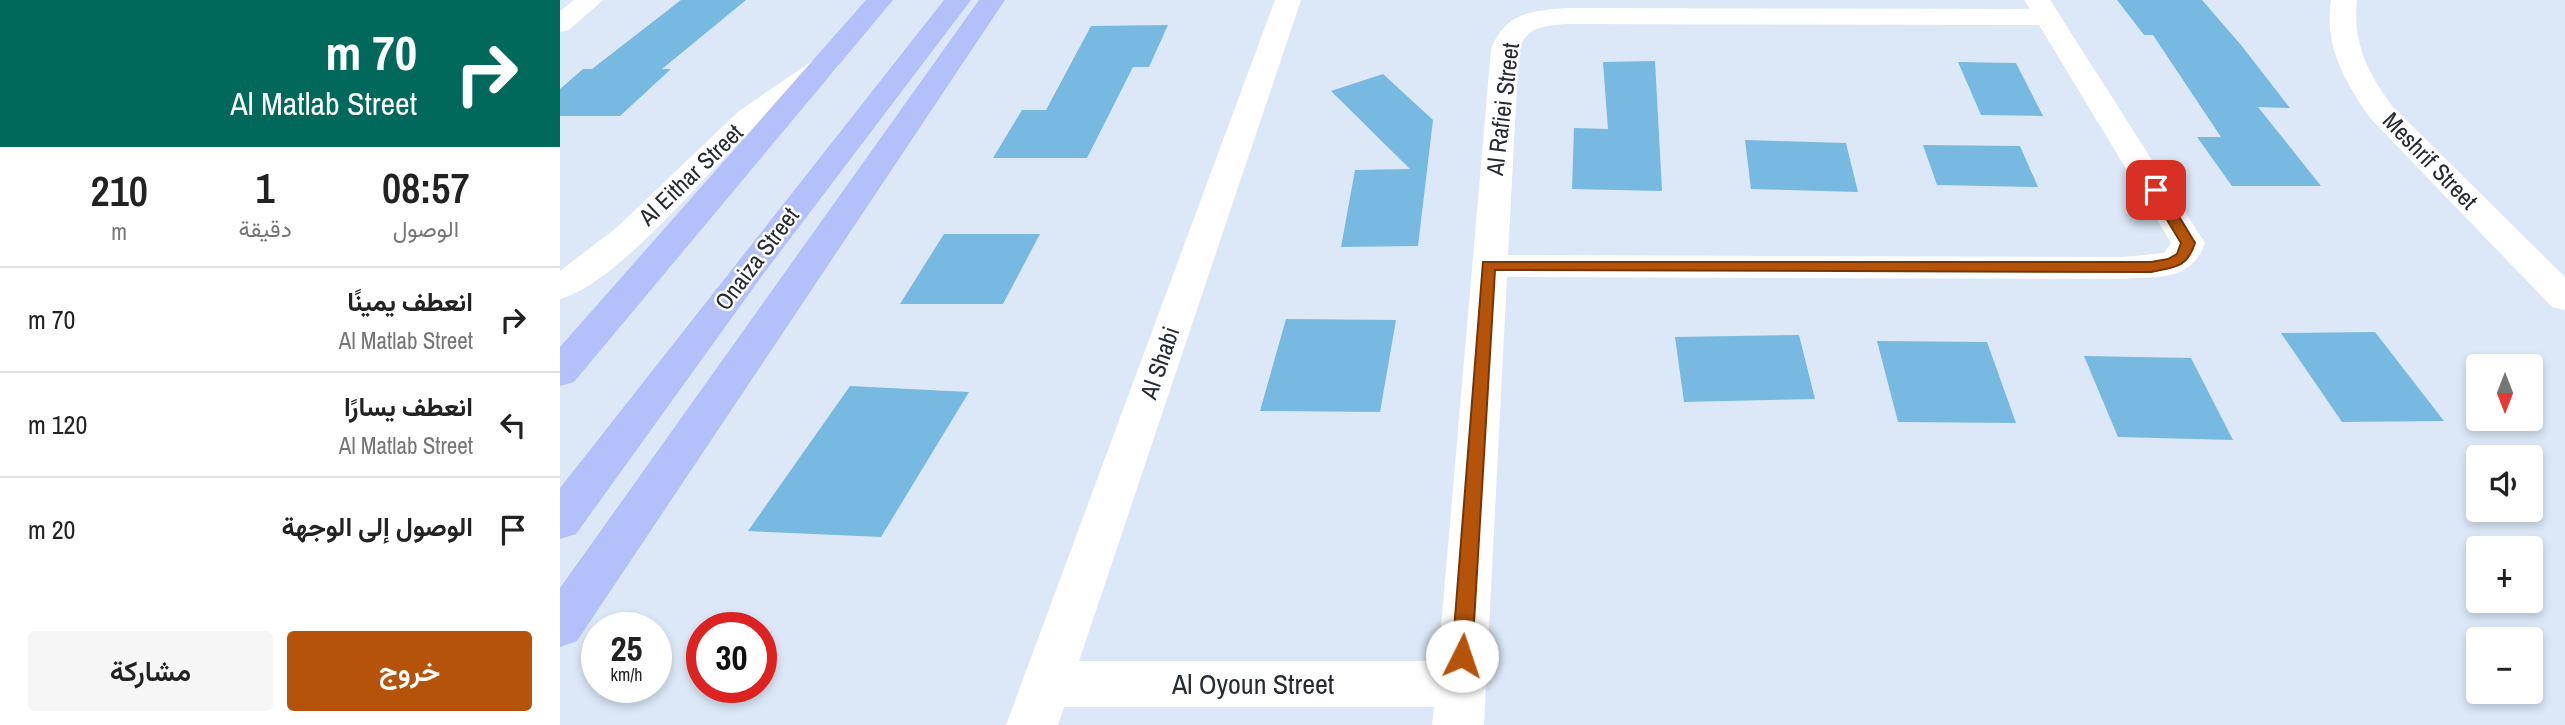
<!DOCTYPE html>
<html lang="ar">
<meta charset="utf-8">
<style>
:root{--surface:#fff;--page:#f6f6f6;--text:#222;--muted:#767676;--line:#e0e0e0;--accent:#b45309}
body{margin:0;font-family:"Archivo Narrow",Vazirmatn,sans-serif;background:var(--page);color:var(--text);direction:rtl;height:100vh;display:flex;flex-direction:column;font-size:26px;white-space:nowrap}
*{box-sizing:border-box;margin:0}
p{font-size:23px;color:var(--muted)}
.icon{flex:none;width:38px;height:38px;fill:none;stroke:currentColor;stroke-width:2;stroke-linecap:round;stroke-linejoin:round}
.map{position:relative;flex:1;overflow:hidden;direction:ltr}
.details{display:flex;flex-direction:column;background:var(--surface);width:560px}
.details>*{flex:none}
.top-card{background:#00695c;color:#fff;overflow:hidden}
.needle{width:46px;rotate:180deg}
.tools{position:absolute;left:1906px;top:354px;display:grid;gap:14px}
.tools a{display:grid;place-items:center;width:77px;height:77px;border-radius:7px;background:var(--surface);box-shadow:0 4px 10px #0003;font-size:35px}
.speed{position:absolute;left:21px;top:612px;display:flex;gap:14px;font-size:35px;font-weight:700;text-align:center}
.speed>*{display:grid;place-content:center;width:91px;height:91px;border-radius:50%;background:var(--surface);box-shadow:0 4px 10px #0003;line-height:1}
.speed small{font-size:18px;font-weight:400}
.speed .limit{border:10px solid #d22;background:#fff;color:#111}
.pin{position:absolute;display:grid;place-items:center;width:60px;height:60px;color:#fff;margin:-30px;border-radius:14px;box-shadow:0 4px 10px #0006}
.me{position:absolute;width:77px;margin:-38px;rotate:4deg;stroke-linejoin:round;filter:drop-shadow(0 0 5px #0008)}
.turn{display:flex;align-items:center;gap:24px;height:147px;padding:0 28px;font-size:32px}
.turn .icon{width:91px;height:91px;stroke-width:2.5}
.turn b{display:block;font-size:49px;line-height:60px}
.eta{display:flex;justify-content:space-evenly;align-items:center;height:119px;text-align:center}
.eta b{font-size:42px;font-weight:600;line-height:49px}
.primary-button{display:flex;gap:14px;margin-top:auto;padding:14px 28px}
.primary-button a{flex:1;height:80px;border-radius:7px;background:var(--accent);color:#fff;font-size:28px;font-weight:600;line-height:80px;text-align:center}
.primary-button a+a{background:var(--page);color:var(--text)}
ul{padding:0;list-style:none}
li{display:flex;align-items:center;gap:21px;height:105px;padding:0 28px;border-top:2px solid var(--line)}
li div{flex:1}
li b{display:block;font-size:26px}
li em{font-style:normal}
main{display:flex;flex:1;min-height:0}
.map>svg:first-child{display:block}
.building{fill:#77b9e0}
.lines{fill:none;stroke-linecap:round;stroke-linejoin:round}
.minor{fill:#fff;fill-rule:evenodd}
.highway{fill:#b3c0f9;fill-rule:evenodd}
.route{fill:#b45309;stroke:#753606;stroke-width:2}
.labels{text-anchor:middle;stroke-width:5;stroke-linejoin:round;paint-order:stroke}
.street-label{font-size:24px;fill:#262b31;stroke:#fff}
.near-street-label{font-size:28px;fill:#262b31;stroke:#fff}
</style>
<main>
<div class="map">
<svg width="2005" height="725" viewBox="0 0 2005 725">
<rect width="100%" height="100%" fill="#dce8f8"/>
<g class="building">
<path d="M121,0H186L102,69H111L60,116H0V89L23,69H32Z"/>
<path d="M1557,0H1642L1681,45L1730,108L1698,107L1761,186H1672L1637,137H1661L1593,35H1584Z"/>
<path d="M608,25L589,67H573L527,158H433L462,110H486L531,26Z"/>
<path d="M1095,61L1102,191L1012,189L1014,128L1048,129L1043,62Z"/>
<path d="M1398,62L1456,63L1483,116L1421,115Z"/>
<path d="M823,74L873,120L858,246L781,247L795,170L850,169L771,91Z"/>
<path d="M1185,140L1286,143L1298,192L1191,189Z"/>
<path d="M1363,145L1460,146L1478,187L1377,185Z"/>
<path d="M384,234H480L443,304H340Z"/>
<path d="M726,319L836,320L820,412L700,411Z"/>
<path d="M1815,332L1884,421L1782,422L1721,333Z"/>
<path d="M1239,335L1255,399L1124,402L1115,337Z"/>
<path d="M1317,341L1427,342L1456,423L1338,422Z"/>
<path d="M1524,356L1631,358L1673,440L1558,437Z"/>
<path d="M290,386L409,392L321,537L188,531Z"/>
</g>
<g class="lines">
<g class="minor">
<path d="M14,0H43L9,30L0,32V11Z"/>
<path d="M715,0H741L519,661H878L931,49C946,12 971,11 1007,8L1470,9L1464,0H1490L1645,243C1631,282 1599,276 1563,279L947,277L924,725H872L874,707H504L498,725H446ZM1007,24L1479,25L1611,243L1604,253L1563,257L948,255L959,49C967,26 985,26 1007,24Z"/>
<path d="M1771,0H1797C1792,42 1808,74 1833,107L2005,277V310L1992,307L1811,119C1785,82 1764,47 1771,0Z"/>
<path d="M265,57L275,59L279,65L275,71C245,91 215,110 188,134C142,177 58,283 0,299V271L55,229L179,111L255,59Z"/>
</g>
<g class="highway">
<path d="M306,0H333L14,382L0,386V347Z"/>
<path d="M384,0H411L204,273L16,534L0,539V488Z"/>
<path d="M419,0H445L17,641L0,647V588Z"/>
</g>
</g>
<path class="route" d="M1596,185L1603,190L1635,243C1627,268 1615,267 1591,272L935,270L912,656L909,662L902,665L895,662L892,656L923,262H1591L1608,259L1617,254L1621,243L1589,190Z"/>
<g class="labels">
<g class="street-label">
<text transform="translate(943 109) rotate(-83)" y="8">Al Rafiei Street</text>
<text transform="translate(1870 161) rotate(46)" y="8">Meshrif Street</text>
<text transform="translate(131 175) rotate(-44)" y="8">Al Eithar Street</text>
<text transform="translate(197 259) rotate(-53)" y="8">Onaiza Street</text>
<text transform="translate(600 363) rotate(-71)" y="8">Al Shabi</text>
</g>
<g class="near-street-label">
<text x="693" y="694">Al Oyoun Street</text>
</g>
</g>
</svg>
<div class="tools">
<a><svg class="needle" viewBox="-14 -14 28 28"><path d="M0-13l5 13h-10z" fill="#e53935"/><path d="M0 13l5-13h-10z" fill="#767676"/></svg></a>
<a><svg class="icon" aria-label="sound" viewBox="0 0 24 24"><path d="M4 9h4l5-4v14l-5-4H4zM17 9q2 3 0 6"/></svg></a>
<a>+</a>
<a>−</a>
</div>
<div class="speed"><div>25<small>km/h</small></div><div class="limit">30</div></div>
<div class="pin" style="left:1596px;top:190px;background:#d93025"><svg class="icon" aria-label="arrive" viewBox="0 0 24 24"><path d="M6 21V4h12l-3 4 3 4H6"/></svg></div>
<svg class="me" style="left:902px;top:656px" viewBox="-20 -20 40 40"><circle r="19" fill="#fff"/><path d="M0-13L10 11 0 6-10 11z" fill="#b45309"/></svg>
</div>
<section class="details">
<div class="top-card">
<div class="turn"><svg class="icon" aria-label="right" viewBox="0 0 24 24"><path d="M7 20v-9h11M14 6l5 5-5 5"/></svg><div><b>70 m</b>Al Matlab Street</div></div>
</div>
<div class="eta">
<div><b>08:57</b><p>الوصول</p></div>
<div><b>1</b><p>دقيقة</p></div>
<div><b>210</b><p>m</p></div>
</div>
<ul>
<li><svg class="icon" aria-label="right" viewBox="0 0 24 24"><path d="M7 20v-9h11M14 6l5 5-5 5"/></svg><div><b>انعطف يمينًا</b><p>Al Matlab Street</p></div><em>70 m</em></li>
<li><svg class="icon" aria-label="left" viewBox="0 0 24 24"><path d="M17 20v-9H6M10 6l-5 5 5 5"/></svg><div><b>انعطف يسارًا</b><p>Al Matlab Street</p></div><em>120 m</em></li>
<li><svg class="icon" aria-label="arrive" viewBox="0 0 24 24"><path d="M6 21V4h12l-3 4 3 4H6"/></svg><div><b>الوصول إلى الوجهة</b></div><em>20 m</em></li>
</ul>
<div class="primary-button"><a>خروج</a><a>مشاركة</a></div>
</section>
</main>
